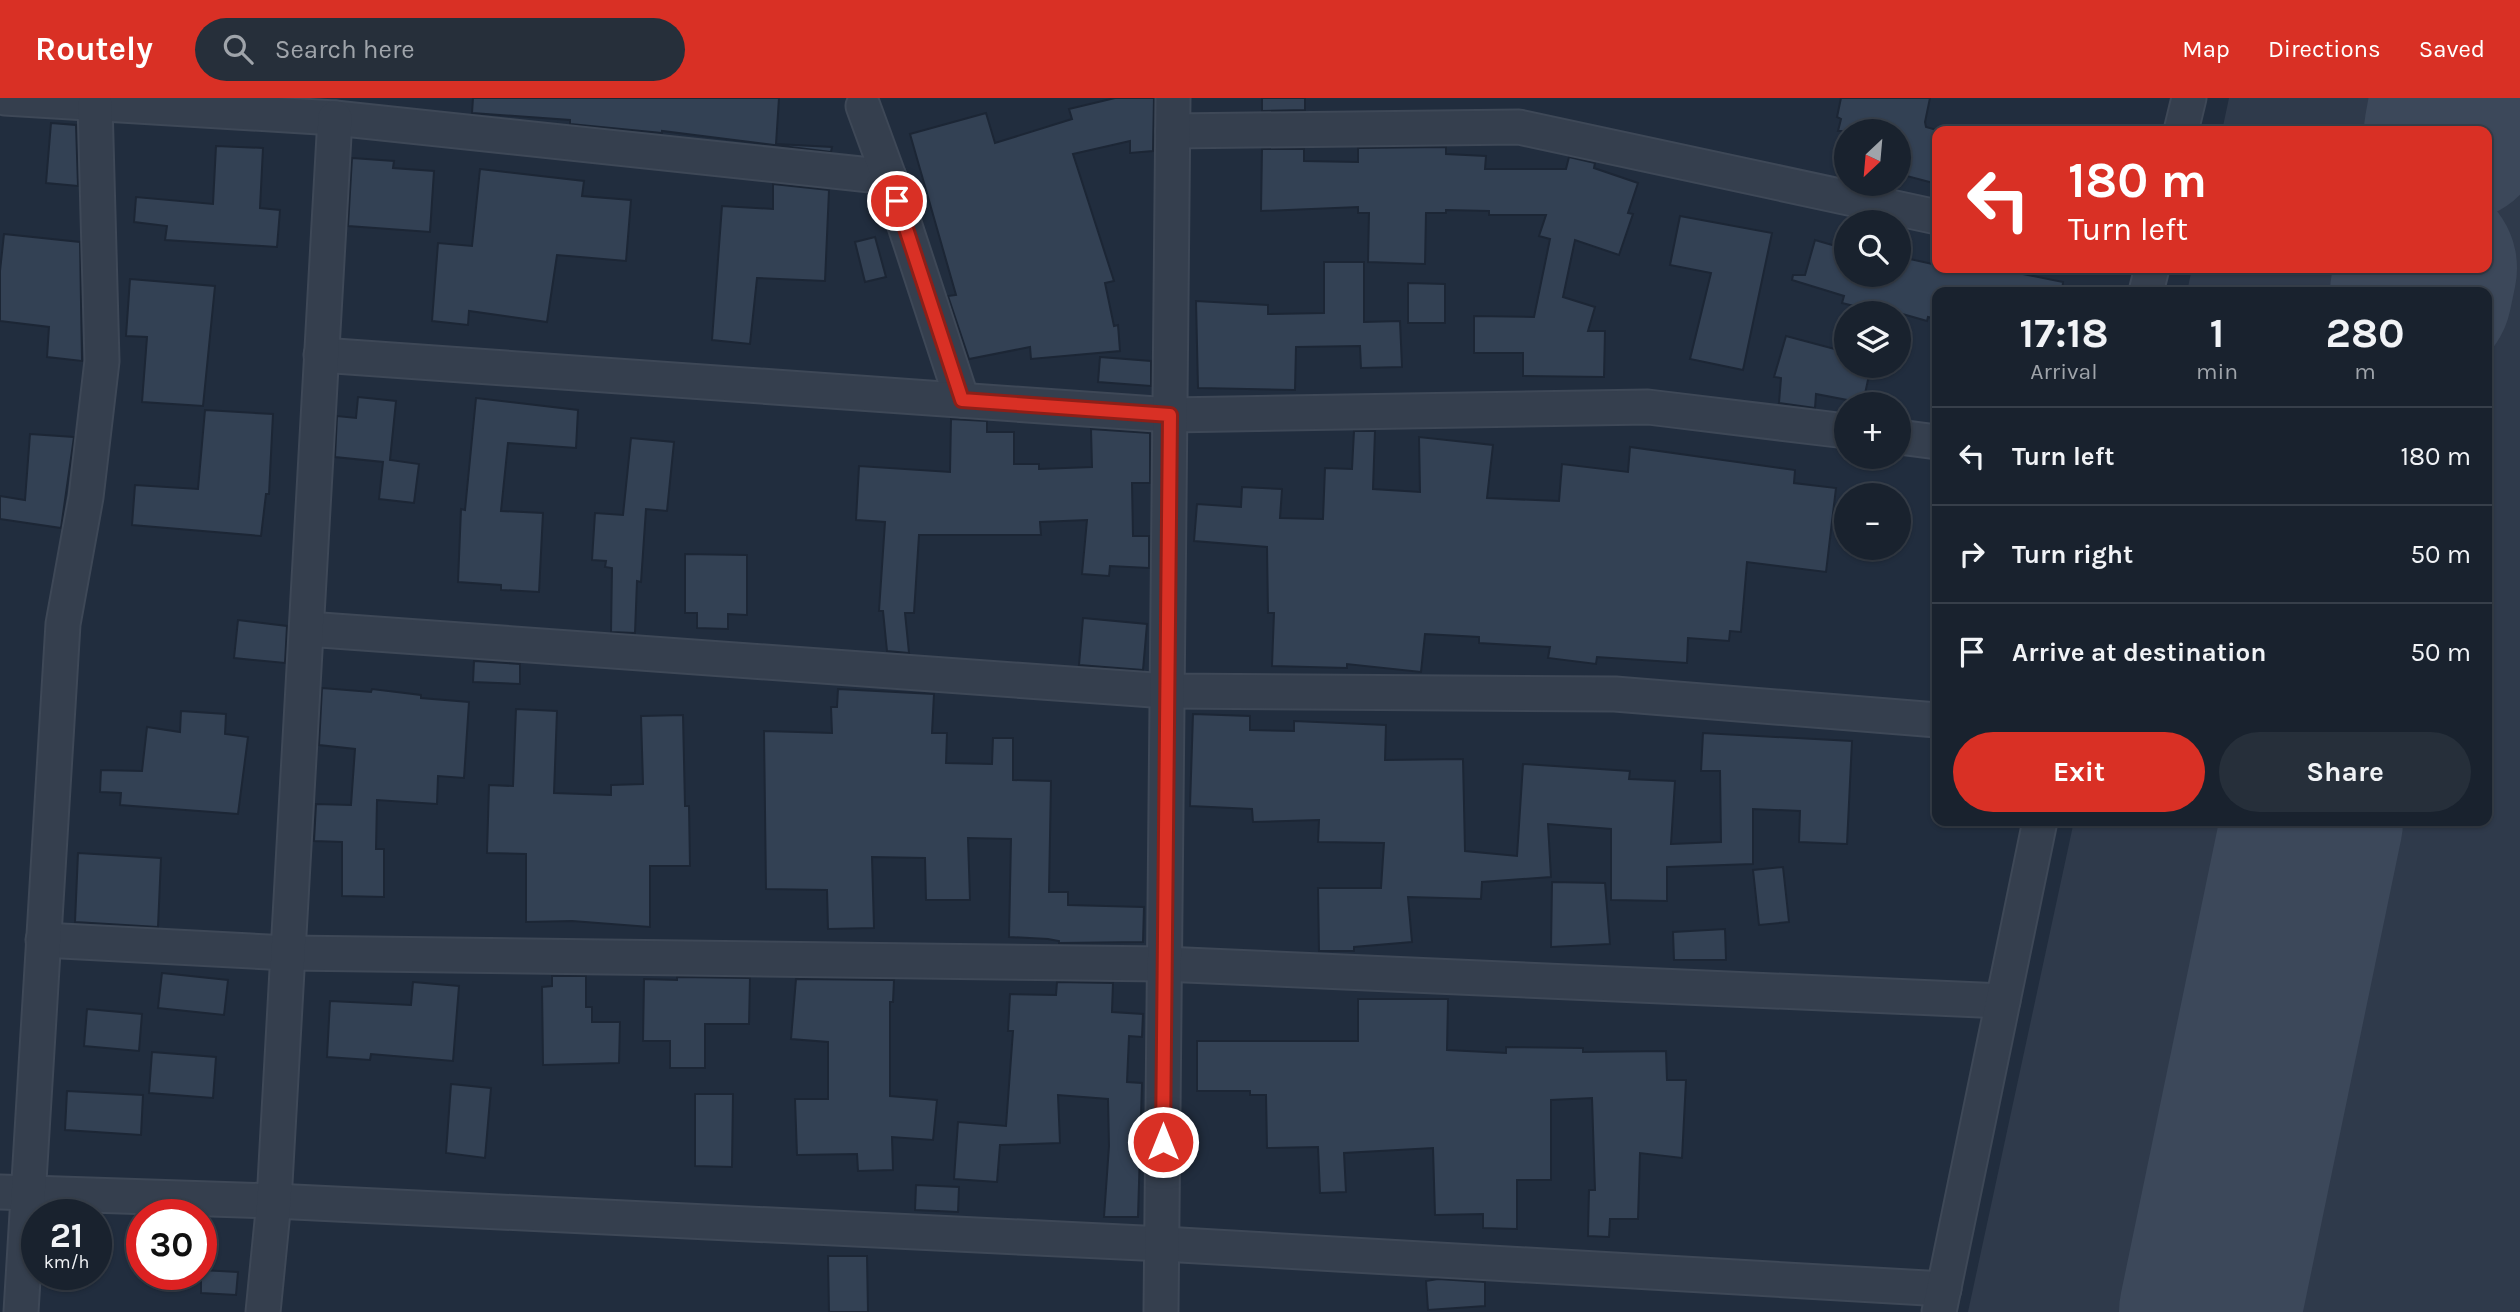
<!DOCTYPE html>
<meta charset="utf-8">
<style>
:root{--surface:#19222e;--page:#262f3a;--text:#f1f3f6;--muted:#9fa4aa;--line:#373f4a;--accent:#d93025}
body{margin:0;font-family:Karla,sans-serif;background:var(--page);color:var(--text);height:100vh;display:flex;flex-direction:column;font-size:26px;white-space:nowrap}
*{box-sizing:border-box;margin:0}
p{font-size:23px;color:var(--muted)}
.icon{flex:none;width:38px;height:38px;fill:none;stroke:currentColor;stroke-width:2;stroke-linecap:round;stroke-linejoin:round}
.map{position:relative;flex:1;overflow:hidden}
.drawer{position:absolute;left:1932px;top:189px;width:560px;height:539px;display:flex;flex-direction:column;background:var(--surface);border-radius:14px;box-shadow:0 2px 5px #0004,0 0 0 2px var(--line)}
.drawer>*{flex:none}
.guide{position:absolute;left:1932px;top:28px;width:560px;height:147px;border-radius:14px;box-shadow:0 2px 5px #0004,0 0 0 2px var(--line);background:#d93025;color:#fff;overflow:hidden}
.needle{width:46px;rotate:206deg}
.controls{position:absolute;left:1834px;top:21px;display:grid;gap:14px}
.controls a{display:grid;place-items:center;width:77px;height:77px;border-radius:50%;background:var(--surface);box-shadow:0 2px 5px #0004,0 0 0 2px var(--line);font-size:35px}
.speed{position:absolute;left:21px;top:1101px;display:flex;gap:14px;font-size:35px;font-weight:700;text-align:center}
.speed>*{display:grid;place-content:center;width:91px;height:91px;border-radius:50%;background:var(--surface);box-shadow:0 2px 5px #0004,0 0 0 2px var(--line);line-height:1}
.speed small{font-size:18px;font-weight:400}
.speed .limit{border:10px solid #d22;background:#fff;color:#111}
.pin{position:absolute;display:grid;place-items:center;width:60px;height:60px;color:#fff;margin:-30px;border:4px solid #fff;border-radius:50%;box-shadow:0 2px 7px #0007}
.me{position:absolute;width:77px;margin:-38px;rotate:0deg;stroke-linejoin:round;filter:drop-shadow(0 0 5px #0008)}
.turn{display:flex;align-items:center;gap:24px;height:147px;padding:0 21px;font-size:32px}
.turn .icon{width:91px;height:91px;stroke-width:2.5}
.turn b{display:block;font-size:49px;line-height:60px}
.eta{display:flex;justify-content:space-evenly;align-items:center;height:119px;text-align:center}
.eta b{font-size:42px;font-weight:700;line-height:49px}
.action{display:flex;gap:14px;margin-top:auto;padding:14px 21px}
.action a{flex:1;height:80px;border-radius:42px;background:var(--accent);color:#fff;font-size:28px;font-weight:700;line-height:80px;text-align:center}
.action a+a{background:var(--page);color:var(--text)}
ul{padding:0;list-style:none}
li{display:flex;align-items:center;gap:21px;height:98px;padding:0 21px;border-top:2px solid var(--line)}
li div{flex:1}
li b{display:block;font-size:26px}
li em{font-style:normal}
header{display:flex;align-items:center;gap:42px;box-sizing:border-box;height:98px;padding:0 35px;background:var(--accent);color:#fff}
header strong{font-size:33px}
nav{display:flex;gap:38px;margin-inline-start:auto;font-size:24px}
.search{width:490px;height:63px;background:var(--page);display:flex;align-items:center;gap:18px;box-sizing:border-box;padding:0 24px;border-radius:38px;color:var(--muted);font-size:26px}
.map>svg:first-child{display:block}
.airport{fill:#2f3a4b}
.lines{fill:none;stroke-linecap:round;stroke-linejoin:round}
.runway{stroke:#3c485a;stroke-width:182}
.building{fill:#334154;stroke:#1c2635;stroke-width:2}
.street-casing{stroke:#3e4857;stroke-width:37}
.street{stroke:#353f4e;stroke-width:33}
.route-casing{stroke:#8d1f18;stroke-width:18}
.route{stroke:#d93025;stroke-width:12}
</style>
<header>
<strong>Routely</strong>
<div class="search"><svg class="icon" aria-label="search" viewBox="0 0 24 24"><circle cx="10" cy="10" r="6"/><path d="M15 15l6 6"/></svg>Search here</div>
<nav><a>Map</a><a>Directions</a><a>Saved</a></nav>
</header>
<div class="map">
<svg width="2520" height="1214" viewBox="0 0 2520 1214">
<rect width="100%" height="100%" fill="#212d3e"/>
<path class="airport" d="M2229,0H2520V1214H1968L2074,723H2487V194H2187L2192,170H2487V33H2222Z"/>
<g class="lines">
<g class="runway">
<path d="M2455,33L2461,0"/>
<path d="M2421,194L2426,170"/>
<path d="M2210,1214L2312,723"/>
</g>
</g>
<g class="building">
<path d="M473,0H779L776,46L832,49L831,54L662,33V35L570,26V22L472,15Z"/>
<path d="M1115,0H1154L1153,53L1130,55V43L1073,56L1114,183L1105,185L1114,228L1118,227L1120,253L1031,261L1030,249L969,261L948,198L956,197L910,36L986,15L995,45L1072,21L1069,11Z"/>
<path d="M1262,0H1305V12L1262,13Z"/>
<path d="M1841,0H1930L1925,24L1926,29L1937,32V86L1899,76V33H1838L1841,21L1837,19Z"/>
<path d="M51,25L76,27L78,88L46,85Z"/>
<path d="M216,48L263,50L260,110L280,112L277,149L165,142L167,128L134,124L136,99L213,106Z"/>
<path d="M1446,49V56L1486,58L1485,71H1566L1569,59L1595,65L1594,70L1638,85L1628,115L1633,116L1619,157L1575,142L1563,199L1595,209L1588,233H1605L1604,279L1523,278V255H1474V218L1534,219L1550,141L1539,138L1546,117H1489V113L1446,112V115H1426L1425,166L1368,164L1369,115H1358V109L1261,113L1262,51H1304V63L1358,64V50Z"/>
<path d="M352,60L394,63L393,70L434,73L430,134L348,128Z"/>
<path d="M480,71L584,83L582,98L631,102L626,163L557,157L547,224L469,213L468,227L432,223L438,145L472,148Z"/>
<path d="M773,86L829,92L825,183L757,180L750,246L712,242L722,108L773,111Z"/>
<path d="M1680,118L1772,135L1743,272L1690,261L1711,175L1670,167Z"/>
<path d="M4,136L80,144L82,263L47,259L49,229L0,223V173Z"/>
<path d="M875,139L886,179L865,184L855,144Z"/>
<path d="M1815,142L1846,151V177H1899L1901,159L1937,167V170H1993L2063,184L2062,194H1937V221L1928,219L1927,223L1899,215L1878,214L1842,205L1844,198L1792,182L1793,177H1805Z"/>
<path d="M1324,164H1364V224L1400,223L1402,269L1361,270L1360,248L1296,249L1295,292L1198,290L1196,203L1268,207V216L1324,215Z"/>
<path d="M130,181L215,188L203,308L142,304L147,239L126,238Z"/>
<path d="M1408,185L1445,186V225H1408Z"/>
<path d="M1786,238L1846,254V268H1871L1863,305L1816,296L1815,310L1779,305L1781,280L1774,279Z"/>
<path d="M1100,259L1151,263V288L1098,284Z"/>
<path d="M358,299L396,303L390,362L419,366L414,405L379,401L383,364L335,359L337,318L356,320Z"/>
<path d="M476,300L578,312L576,350L508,345L501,413L543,415L539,494L501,492V487L458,484L461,411L465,412Z"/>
<path d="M205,312L273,316L269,396H266L261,438L132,427L135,387L198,391Z"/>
<path d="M951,321L987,323V334H1014V366H1039V371L1092,369L1091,331L1150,335V385H1132L1133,438H1149V470L1110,468L1109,478L1082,476L1087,422L1040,424L1041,437H919L914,515H905L909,555L887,553L883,513H879L885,424L856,422L859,368L950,374Z"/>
<path d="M1354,333H1375L1373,391L1420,394L1419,339L1493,347L1487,400L1559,403L1562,366L1628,374L1630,349L1795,372L1794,385L1836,390L1826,474L1747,464L1741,534L1730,533L1729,543L1688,540L1687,565L1597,559L1596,566L1548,560L1550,549L1479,545V539L1425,536L1421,574L1347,566V570L1272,568L1274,515H1268L1267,449L1194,443L1197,406L1241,409L1242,389L1282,391L1280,420L1323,421L1325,370L1352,371Z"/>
<path d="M30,336L74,339L61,430L0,421V398L25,402Z"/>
<path d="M631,340L674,344L667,413L646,411L641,484L637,483L635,535L611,534L612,470L605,469L606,463L592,462L595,415L623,417Z"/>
<path d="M685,456L747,457V517L728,516V531L697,530V515H685Z"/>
<path d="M1083,520L1147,526L1143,572L1079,567Z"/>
<path d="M238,522L287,528L285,565L234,560Z"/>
<path d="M474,563L520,566V586L473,584Z"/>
<path d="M322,590L371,594L372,591L421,597V600L469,604L464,680L438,678L437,706L377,702L376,751H384V799L342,798V744L314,743L316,706L351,707L355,651L319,647Z"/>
<path d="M838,591L934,596L932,635H947L946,665L992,666L993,640H1013V682L1051,683L1049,794H1068V807L1144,809L1143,844L1059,845V843L1048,841L1009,839L1011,741L968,740L970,802H926L925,760L872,759L874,830L828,831L827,792L766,791L764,633L832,635L831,609H837Z"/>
<path d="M516,611L557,613L554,695L611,697V687L643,686L641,618L683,617L685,708H689L690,768H650V829L572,823L526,824V756L487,755L489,687L513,688Z"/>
<path d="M181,613L226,616L225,636L248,639L238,716L120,707L121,695L100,694L101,672L142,673L147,629L180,634Z"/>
<path d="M1193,616L1250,618V632L1294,633V623L1386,627L1385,662L1463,661L1465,753L1517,758L1523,666L1630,673L1629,681L1675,683L1671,746L1721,744L1720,673H1701L1703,635L1852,643L1847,746L1799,744L1800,713L1753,711V766L1667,769V803L1611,802V731L1548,726L1551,779L1482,784L1481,801L1408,799L1412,844L1354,849V853H1319L1318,790H1381L1384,745L1318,744L1319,722L1253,724L1252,711L1190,708Z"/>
<path d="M78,755L161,760L158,829L75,824Z"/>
<path d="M1783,769L1789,824L1759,827L1753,772Z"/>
<path d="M1552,784L1605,785L1610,846L1551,849Z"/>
<path d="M1725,831L1726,862H1674L1673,834Z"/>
<path d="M162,875L228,882L224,917L158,910Z"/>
<path d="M552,878H586V909H592V924H620L619,965L543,967L542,889L552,888Z"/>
<path d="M677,879L750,880L749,926H705V970H670V943H643L644,881L677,882Z"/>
<path d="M796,881L894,882L893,904H890V998L937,1002L933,1042L892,1039L893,1072L858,1073L857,1056L797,1057L795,1001H828V944L791,941Z"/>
<path d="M413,884L459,888L453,963L371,956L370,962L327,959L330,903L411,907Z"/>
<path d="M1057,884L1113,885L1112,914L1143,916L1142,939L1129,938L1127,984L1142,985L1138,1119H1104L1109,1048L1108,1001L1058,997L1060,1045L1000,1047L997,1084L954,1081L958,1024L1006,1028L1013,933H1008L1010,896L1056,897Z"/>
<path d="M1358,901H1448L1447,952L1506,955V949L1583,950V954L1666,953L1667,982H1686L1682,1060L1640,1055L1638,1121H1610L1609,1139L1588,1138L1589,1092H1595L1592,1000L1551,1002V1082H1517V1131L1483,1130V1116L1435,1117L1433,1050L1344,1055L1346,1094L1320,1095L1318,1049L1267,1050L1266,997H1250V993H1197V943H1358Z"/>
<path d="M87,911L142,916L139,953L84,948Z"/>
<path d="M152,954L216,959L213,1000L149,995Z"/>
<path d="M451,986L491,990L485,1060L446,1055Z"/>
<path d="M67,993L143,997L141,1037L65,1032Z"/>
<path d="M695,996H733L732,1069L695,1068Z"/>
<path d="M916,1087L959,1089L958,1114L915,1112Z"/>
<path d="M828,1158H867L868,1214H829Z"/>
<path d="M201,1172L238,1174L236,1197L201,1195Z"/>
<path d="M1438,1181L1485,1184V1208L1428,1212L1426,1183Z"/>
</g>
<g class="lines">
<g class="street-casing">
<g id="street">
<path d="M5,0L335,20L889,79"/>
<path d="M863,8L889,79L962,302"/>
<path d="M1173,33L1519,29L1937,119"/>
<path d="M2181,33L2189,0"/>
<path d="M2146,194L2152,170"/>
<path d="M321,257L1170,317L1648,309L1846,333"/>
<path d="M1899,339L1937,344"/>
<path d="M307,531L1167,593L1615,596L1937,622"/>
<path d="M43,842L288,855L1163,866L2003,903"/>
<path d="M0,1094L274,1103L1163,1146L1944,1191"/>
<path d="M21,1214L63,526L86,399L102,263L95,6"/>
<path d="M263,1214L274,1103L335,20"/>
<path d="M1161,1214L1173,0"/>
<path d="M1939,1214L2040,723"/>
</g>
</g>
<use href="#street" class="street"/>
</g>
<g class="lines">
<g class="route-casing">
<path id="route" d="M897,103L962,302L1170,317L1163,1044"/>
</g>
<use href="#route" class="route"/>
</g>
</svg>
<div class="controls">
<a><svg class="needle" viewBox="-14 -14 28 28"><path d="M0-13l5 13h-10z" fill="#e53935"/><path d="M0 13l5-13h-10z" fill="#9fa4aa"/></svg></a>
<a><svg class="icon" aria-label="search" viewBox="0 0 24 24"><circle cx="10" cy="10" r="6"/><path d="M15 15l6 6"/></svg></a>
<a><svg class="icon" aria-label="layers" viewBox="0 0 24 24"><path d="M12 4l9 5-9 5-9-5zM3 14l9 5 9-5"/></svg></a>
<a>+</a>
<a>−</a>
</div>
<div class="speed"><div>21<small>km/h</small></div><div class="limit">30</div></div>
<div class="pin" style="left:897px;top:103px;background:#d93025"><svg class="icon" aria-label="arrive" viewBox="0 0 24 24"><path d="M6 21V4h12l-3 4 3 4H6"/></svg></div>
<svg class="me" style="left:1163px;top:1044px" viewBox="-20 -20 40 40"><circle r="17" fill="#d93025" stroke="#fff" stroke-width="3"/><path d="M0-11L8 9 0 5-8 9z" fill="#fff"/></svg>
<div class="guide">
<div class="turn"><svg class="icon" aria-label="left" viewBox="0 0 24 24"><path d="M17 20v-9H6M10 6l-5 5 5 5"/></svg><div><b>180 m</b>Turn left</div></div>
</div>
<section class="drawer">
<div class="eta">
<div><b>17:18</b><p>Arrival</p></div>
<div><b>1</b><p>min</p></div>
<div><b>280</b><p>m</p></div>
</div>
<ul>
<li><svg class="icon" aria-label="left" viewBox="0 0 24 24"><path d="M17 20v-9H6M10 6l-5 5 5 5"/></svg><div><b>Turn left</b></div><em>180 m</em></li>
<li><svg class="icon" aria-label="right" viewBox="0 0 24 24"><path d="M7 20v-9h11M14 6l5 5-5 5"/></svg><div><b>Turn right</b></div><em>50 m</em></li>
<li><svg class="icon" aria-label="arrive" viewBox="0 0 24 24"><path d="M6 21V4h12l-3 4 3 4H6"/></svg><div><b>Arrive at destination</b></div><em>50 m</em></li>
</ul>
<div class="action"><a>Exit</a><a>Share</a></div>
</section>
</div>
